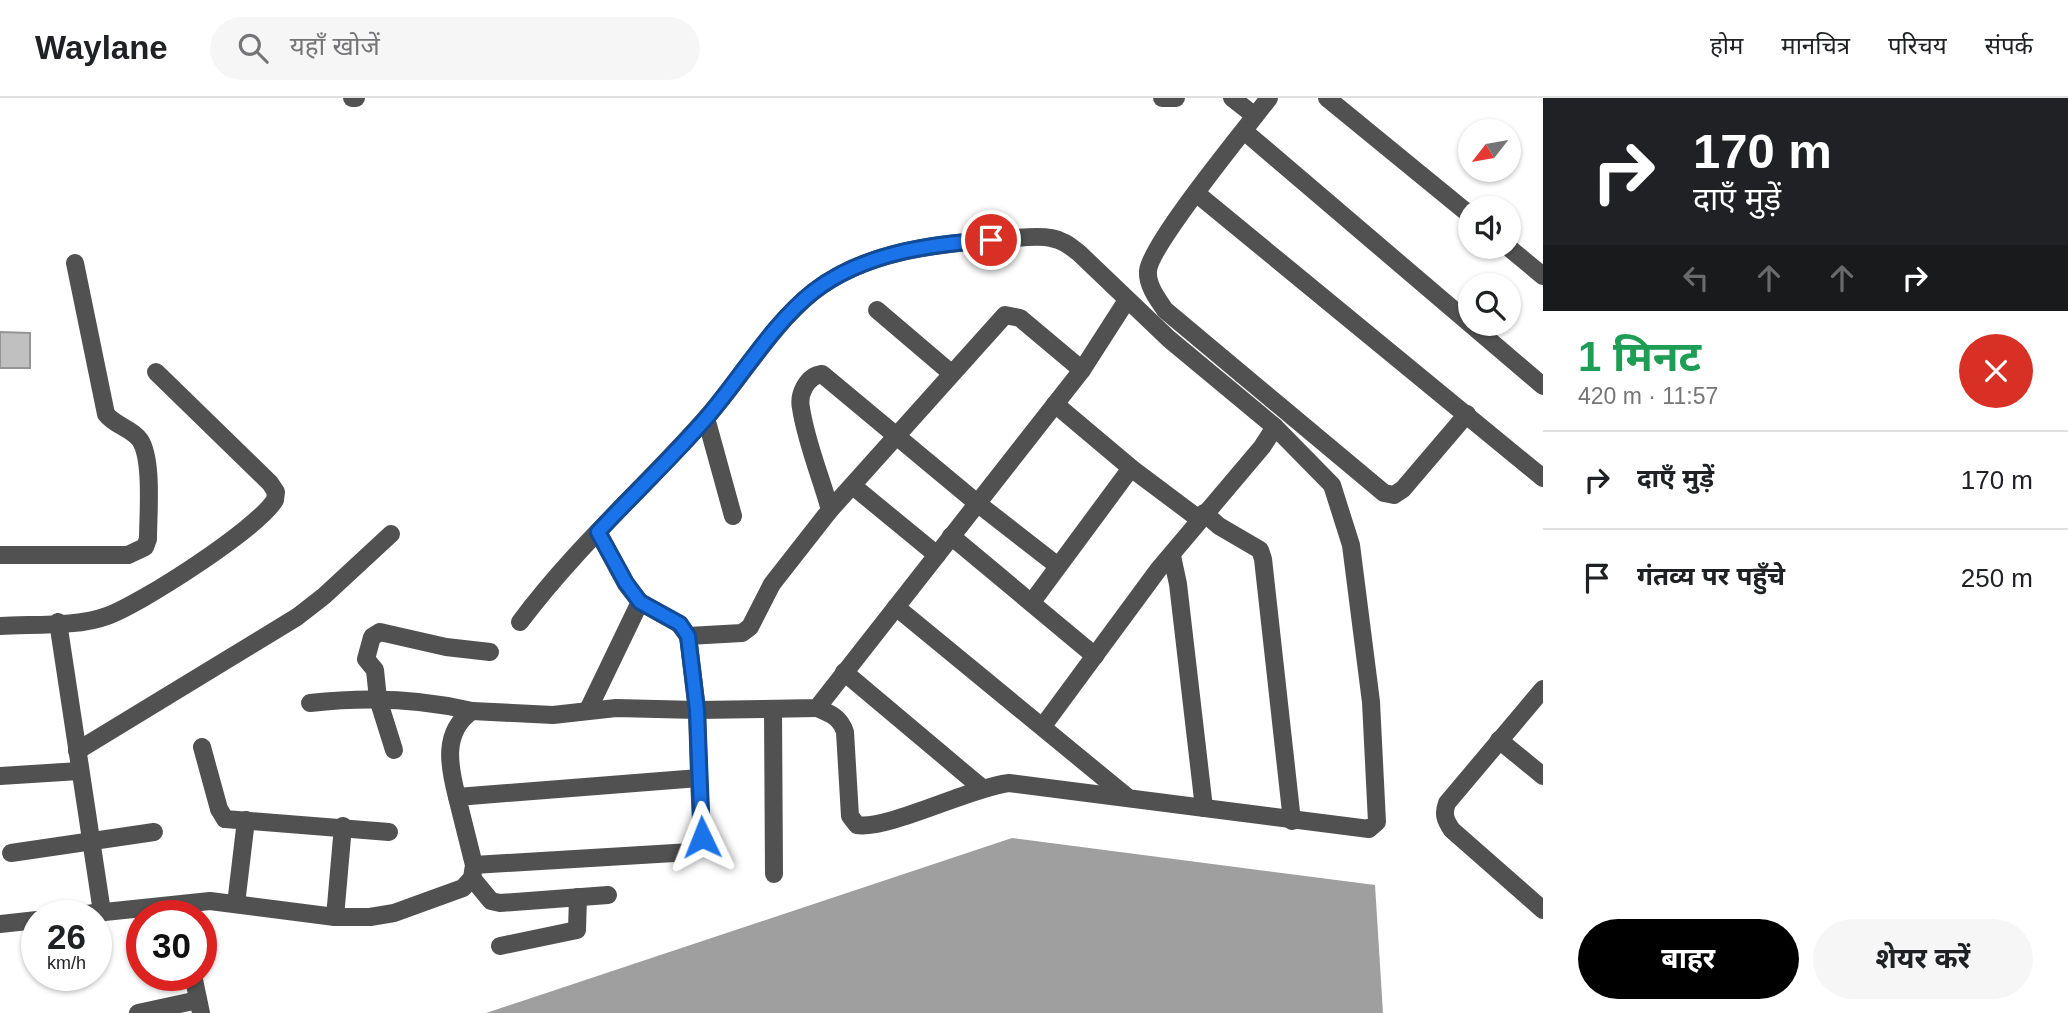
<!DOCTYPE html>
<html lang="hi">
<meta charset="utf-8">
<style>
:root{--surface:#fff;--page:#f6f6f6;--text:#202124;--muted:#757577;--line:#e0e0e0;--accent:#000}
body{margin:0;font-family:Arial,"Noto Sans Devanagari",sans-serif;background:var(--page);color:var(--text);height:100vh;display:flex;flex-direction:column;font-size:26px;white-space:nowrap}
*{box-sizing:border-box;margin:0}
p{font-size:23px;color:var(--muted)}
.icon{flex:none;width:38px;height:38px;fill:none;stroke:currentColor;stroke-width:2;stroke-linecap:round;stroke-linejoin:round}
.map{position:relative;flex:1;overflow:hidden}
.side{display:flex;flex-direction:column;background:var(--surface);width:525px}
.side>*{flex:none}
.hud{background:#202124;color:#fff;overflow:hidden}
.needle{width:46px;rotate:239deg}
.controls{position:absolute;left:1458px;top:21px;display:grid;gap:14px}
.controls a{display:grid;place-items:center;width:63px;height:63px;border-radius:50%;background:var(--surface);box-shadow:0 2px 5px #0004;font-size:35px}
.speed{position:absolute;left:21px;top:802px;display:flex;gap:14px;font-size:35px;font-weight:700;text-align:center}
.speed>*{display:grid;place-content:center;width:91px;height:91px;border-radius:50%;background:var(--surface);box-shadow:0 2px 5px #0004;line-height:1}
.speed small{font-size:18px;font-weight:400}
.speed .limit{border:10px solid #d22;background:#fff;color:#111}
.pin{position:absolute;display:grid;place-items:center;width:60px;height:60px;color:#fff;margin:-30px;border:4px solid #fff;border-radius:50%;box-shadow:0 2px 7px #0007}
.me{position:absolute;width:77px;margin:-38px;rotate:358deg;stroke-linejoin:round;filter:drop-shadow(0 0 5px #0008)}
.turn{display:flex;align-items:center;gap:24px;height:147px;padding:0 35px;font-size:32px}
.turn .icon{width:91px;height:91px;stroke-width:2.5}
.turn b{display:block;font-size:49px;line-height:60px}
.lanes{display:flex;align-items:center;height:66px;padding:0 35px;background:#0003;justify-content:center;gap:35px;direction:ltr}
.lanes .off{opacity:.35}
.round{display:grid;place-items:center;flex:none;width:74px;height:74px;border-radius:37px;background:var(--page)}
.summary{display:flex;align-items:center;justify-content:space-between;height:119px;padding:0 35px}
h1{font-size:42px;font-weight:700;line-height:52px;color:#1e9e55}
.action{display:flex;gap:14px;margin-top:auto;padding:14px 35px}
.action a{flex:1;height:80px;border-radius:42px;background:var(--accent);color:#fff;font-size:28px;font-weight:700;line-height:80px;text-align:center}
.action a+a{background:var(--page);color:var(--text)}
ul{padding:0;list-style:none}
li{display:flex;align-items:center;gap:21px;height:98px;padding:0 35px;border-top:2px solid var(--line)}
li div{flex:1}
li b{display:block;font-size:26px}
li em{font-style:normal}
header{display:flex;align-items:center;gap:42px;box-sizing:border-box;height:98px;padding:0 35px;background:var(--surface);border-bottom:2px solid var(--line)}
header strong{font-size:33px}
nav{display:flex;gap:38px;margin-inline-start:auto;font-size:24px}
.search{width:490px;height:63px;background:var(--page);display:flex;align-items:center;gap:18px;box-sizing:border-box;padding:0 24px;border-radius:38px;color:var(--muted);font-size:26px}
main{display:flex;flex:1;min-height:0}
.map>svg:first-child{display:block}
.water{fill:#9f9f9f}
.building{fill:#c0c0c0;stroke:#959595;stroke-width:2}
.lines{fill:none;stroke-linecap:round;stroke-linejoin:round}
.minor{stroke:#515151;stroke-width:18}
.route-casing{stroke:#114b97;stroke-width:18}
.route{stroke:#1a73e8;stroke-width:12}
</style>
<header>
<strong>Waylane</strong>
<div class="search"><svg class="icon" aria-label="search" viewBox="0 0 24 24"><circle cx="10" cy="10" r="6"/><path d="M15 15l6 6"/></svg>यहाँ खोजें</div>
<nav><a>होम</a><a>मानचित्र</a><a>परिचय</a><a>संपर्क</a></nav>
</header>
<main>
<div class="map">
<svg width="1543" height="915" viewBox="0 0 1543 915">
<rect width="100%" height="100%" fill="#fff"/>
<path class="water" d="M1012,740L1375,787L1383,915H486Z"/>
<path class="building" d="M0,234L30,235V270H0Z"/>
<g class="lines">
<g class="minor">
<path d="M352,0H356"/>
<path d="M1162,0H1176"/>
<path d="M1232,0L1255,18"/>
<path d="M1269,0C1248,28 1150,146 1148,173C1147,187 1157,200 1165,212L1384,395L1394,397L1403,391L1467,316"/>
<path d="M1327,0L1470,117"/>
<path d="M1244,33L1543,288"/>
<path d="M1196,95L1543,380"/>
<path d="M1508,149L1543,178"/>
<path d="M877,212L951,275"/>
<path d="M1055,306L1131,370L1199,421"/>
<path d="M706,320L733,418"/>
<path d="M853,388L937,457"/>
<path d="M830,412C821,379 806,344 801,310C798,296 807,278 822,276L977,405L1058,468"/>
<path d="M1204,415L1219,428L1260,452L1263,461L1292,723"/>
<path d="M951,438L1095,558"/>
<path d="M0,457H128L145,449L148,441C148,417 153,361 140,342C132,330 115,328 106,316L75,165"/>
<path d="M1172,458L1178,486L1204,710"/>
<path d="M1032,504L1131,370"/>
<path d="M896,509L1126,698"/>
<path d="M58,524L102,814"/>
<path d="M520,524C575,450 645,389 706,320C742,280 770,229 812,195C865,152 939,146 1004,141C1019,140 1037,137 1051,140C1063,142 1070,148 1079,155L1169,241L1275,329L1332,387L1351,447L1371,604L1377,724L1369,731L1009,685C969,690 888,732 857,727L850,718L845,634C840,619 831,616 817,610"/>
<path d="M0,528C32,526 78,529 107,518C141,506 257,431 275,402L276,394L270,385L156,274"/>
<path d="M688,538L742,535L750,529L772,486L830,412L1005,217L1020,220L1082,272"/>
<path d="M844,574L982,690"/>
<path d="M1543,591L1447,705C1443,716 1445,722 1452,732L1543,812"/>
<path d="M310,605C364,599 418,600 472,613"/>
<path d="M588,612L640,504"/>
<path d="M773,612L774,776"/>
<path d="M1043,628L1158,472L1262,349L1275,329"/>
<path d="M1499,642L1543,678"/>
<path d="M202,649L219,711L225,721L389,734"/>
<path d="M394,652L378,601L375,572L366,561L372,539L380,534L446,549L490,554"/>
<path d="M77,653L297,519L324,498L391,436"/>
<path d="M0,678L79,673"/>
<path d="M457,699C449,668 442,634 472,613L553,617L616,610L697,612L688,538L679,526L640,504L626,486L598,434"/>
<path d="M11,755L154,734"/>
<path d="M474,767L691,754L702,746L699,680"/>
<path d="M472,780L491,803L500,805L608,797"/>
<path d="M236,806L246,722"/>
<path d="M76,817L210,803L335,819H370L394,815L463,790L472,780L474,767L457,699L699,680L697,612L817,610L1082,272L1127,202"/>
<path d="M335,819L343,728"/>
<path d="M0,826L37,822"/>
<path d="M500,848L577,832L578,799"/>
<path d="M193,877L201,915"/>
<path d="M138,915L198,902"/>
</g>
</g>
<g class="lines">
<g class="route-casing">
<path id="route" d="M702,739L697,612L688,538L680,526L640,504L626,485L598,434C634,395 673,359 708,318C741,279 774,224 814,193C864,155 930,146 991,142"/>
</g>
<use href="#route" class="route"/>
</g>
</svg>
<div class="controls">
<a><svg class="needle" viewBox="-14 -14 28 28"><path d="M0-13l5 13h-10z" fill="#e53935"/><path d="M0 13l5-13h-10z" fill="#757577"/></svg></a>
<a><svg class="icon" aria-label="sound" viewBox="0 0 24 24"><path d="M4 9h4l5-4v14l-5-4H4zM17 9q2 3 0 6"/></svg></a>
<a><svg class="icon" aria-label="search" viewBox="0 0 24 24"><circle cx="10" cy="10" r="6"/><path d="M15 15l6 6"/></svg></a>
</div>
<div class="speed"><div>26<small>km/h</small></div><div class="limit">30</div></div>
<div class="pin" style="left:991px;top:142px;background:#d93025"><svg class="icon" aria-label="arrive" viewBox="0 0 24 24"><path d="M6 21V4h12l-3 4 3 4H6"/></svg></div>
<svg class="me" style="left:702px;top:739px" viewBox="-20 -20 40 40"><path d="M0-17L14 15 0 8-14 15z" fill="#1a73e8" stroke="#fff" stroke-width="4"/></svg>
</div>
<section class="side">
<div class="hud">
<div class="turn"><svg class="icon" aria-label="right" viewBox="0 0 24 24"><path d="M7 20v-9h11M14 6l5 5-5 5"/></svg><div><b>170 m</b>दाएँ मुड़ें</div></div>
<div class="lanes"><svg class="icon off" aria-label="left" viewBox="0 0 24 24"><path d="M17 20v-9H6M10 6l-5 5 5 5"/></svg><svg class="icon off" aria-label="ahead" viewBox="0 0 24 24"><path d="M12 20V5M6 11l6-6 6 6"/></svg><svg class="icon off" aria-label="ahead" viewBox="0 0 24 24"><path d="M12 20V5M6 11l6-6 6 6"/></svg><svg class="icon" aria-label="right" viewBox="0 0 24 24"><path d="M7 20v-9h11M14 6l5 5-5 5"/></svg></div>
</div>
<div class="summary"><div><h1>1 मिनट</h1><p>420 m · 11:57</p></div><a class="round" style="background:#d93025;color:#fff"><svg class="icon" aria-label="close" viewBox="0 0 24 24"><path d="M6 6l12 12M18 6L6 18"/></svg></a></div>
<ul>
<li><svg class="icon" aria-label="right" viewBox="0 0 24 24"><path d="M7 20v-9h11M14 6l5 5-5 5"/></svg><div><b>दाएँ मुड़ें</b></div><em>170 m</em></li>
<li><svg class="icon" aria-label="arrive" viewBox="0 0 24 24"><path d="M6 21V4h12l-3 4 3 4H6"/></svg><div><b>गंतव्य पर पहुँचे</b></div><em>250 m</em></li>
</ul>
<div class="action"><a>बाहर</a><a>शेयर करें</a></div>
</section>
</main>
